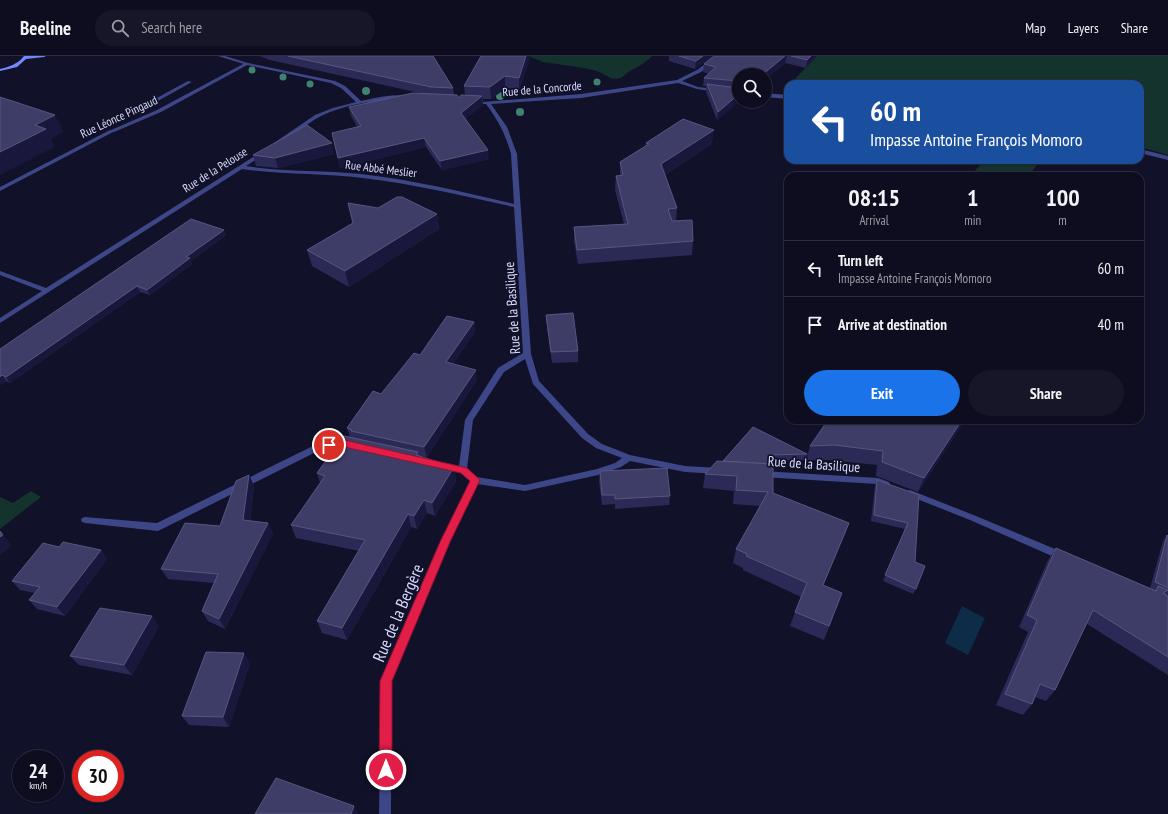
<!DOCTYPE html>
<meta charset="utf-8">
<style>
:root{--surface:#0d0d1f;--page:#161628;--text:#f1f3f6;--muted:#9a9ca4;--line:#2d2d3d;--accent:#1a73e8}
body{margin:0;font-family:"PT Sans Narrow",sans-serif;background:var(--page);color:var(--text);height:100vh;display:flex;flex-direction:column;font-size:15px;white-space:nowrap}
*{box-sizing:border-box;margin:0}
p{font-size:13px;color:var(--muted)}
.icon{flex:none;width:22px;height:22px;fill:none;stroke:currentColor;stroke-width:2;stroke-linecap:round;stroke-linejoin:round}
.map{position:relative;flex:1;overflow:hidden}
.panel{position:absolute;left:784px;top:116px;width:360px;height:252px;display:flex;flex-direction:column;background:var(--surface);border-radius:12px;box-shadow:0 1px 3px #0004,0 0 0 1px var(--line)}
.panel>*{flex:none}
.banner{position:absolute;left:784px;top:24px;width:360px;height:84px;border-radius:12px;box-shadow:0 1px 3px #0004,0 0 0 1px var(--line);background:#1a4fa0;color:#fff;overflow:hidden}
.controls{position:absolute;left:732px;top:12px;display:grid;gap:8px}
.controls a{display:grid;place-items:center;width:40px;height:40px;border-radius:50%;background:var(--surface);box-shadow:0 1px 3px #0004,0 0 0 1px var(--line);font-size:20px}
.speed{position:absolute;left:12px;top:694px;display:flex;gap:8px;font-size:20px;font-weight:700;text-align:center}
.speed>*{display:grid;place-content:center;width:52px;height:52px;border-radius:50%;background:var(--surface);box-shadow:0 1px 3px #0004,0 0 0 1px var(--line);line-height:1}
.speed small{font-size:10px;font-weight:400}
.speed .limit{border:6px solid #d22;background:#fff;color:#111}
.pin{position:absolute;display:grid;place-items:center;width:34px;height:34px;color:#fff;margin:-17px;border:2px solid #fff;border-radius:50%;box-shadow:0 1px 4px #0007}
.me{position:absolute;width:44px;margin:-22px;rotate:0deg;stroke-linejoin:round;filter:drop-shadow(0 0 3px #0008)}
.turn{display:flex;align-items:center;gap:14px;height:84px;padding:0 20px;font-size:18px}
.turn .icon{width:52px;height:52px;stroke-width:2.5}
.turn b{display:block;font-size:28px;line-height:34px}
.eta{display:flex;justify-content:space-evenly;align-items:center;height:68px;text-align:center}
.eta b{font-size:24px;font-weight:700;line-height:28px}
.button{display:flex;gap:8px;margin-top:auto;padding:8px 20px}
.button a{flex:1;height:46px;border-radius:24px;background:var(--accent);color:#fff;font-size:16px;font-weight:700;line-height:46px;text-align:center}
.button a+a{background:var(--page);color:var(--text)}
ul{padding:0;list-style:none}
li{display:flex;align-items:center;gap:12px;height:56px;padding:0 20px;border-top:1px solid var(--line)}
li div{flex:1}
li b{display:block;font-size:15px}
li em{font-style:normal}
header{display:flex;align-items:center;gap:24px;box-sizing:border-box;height:56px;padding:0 20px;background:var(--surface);border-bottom:1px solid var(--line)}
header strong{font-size:19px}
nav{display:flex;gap:22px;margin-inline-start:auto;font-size:14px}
.search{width:280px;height:36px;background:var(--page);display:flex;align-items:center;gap:10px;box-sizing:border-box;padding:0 14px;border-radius:22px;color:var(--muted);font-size:15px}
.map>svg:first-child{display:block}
.green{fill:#14332c}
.water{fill:#0c2c47}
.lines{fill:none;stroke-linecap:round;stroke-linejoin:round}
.service{fill:#3d4787;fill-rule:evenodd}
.pedestrian{fill:#3d4787;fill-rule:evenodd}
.minor{fill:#3d4787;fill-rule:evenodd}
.secondary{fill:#7388fc;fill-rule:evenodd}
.tree{fill:#408270}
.wall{fill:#2b2a56}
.shaded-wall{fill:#19183c}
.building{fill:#3e3d68;stroke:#56567f}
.route{fill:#e11d48;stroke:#92132f}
.labels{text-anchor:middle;stroke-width:3.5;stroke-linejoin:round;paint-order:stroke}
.far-street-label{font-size:12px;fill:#dadcfe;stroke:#111129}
.street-label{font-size:14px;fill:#dadcfe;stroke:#111129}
.near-street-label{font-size:17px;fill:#dadcfe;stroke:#111129}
</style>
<header>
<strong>Beeline</strong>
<div class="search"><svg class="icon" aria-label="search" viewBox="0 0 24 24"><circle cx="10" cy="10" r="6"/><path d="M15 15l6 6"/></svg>Search here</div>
<nav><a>Map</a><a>Layers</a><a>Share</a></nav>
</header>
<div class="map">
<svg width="1168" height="758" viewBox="0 0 1168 758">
<rect width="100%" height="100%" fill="#111129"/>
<g class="green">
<path d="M528,0H652C642,11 631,12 621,22L613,23L597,15L584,12L543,6Z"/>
<path d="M817,0H1168V99L1140,91V28H790Z"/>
<path d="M985,104H1041L1028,120H970Z"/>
<path d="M31,435L41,441L0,473V441L13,447Z"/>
</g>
<path class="water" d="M962,550L985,562L968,599L945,587Z"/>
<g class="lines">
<path class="service" d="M188,25L192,26L147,51L142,50Z"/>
<path class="pedestrian" d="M245,7L249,8L161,56L114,76L109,75L157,54Z"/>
<g class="minor">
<path d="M218,0H225L248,7L335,25L345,30L361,45C371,43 397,36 406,41L403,43C374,44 339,49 314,64C302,71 289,85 276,90L274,89V87L315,59L333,52L356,46L341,32L331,27L247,9Z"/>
<path d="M716,0H721L701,16L682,25L698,31L718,33L719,34L716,36L697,33L678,27L581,42L491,48L507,71L517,98L531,298L539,325L588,378L602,388L630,399L685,410L719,412L722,413L723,415L722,417L719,418L685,416L630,405L621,411L598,419L525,435L477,428L449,486L391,625V758H379L381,625L441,486L470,425L460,417L442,412L441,410L442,408L445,407L459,410L465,364L498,312L523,297L514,151C464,140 414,128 363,122C322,117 282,119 242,113L0,267V262L42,235L0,219V215L46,232L261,96L264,98L263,99L246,110C284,116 323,114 361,118C413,124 464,136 514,148L511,98C506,79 498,64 486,48H483V46L581,38L677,24L697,14ZM525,303L533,328L582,382L596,392L622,402L615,407L597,413L525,429L477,421L467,413L473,364L504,316Z"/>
<path d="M765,37L788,39V43L765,41Z"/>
<path d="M110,74L115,75L0,135V131Z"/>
<path d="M1140,93L1168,100V104L1140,97Z"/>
<path d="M340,384L352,387L353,389L349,392L340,390L320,394L158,475L85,467L82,466L81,464L82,462L85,461L157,467L315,389Z"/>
<path d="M762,415L878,422L889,426L890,428L889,430L886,431L877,428L762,421L759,420L758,418L759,416Z"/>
<path d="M910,434L976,460L1067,498L1069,501L1067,504L1064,505L1061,504L970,464L907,439L906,437L907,435Z"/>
</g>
<path class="secondary" d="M24,0H46L44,1L26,3L17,11L0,15V13C9,11 18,8 24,0Z"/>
</g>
<g class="tree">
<circle cx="252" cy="14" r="3.5"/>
<circle cx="283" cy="21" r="3.5"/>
<circle cx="597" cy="26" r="3.5"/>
<circle cx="310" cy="28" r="3.5"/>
<circle cx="366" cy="35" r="4"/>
<circle cx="500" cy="40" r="4"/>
<circle cx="520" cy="56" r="4"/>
</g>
<g class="wall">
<path d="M259,0H433L453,32L454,39L459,42L465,39L464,30L481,0H530V2L519,34L505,33L491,43H483V49L465,63L489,103L442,114L426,91L340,112L332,77L357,71L351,60L349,51L420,37L270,4Z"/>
<path d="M669,0H713L695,13L669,5Z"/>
<path d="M714,0H817L806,12L785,7L765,24V19H739V45L717,64L706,36V30H703L704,22L709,18L703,16L704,8Z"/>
<path d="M646,87L712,88L665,119L677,152L676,165L693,185L692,199L578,208L574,185V171L624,168L615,134L616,120H620V106L645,90Z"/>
<path d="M334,98L278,112L256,110L253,99Z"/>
<path d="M378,152L437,158L439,173L349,231L312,210L307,194Z"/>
<path d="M224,174L226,179L191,205L192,208L150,239L140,236L10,327L6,325L0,329V293Z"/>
<path d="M546,259L578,295V306L552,307L547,270Z"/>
<path d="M474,266L475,276L453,308L477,324L427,401L419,400L454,411L456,425L435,460L427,457L417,473L411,471L347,584L322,577L317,565L359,495L296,482L291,469L320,427L317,417L350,381L347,372L420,299Z"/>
<path d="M965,364L918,436L876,420L877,409L829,404H806L810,390Z"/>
<path d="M753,371L807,398L805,404L770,405L773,437L849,467L844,481L823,530L842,537L824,584L790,570L795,556L801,541L743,514V512L733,507L736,493L760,450L733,448L734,435L703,432L705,418L723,405Z"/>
<path d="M600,415L670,440L669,449L615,453V448L602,449L599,425Z"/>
<path d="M249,419L254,430L250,465L268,467L273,478L225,573L208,565L202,555L214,527L168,523L161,513L220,470Z"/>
<path d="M877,424L919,439L915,506L916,533L913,538L883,525L905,473L871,465L875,429Z"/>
<path d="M1167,479L1168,480V538L1167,539L1168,540V619L1087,568L1055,634L1046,645L1035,641L1032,648L1023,659L996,649L1028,576L1019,571L1048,504L1056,492L1154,534L1150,532L1163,485Z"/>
<path d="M101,494L107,503L65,560L37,553L29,544L35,537L20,534L12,525Z"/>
<path d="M159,570L132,619L79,609L70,600Z"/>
<path d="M250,607L229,671L189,669L182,660Z"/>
</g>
<g class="shaded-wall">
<path d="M526,0H530V2L519,34V22Z"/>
<path d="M703,0H713L695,13L696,5Z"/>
<path d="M785,0H787L785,7L765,24V19H762Z"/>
<path d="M811,0H817L806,12L807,4Z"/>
<path d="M505,20V33L491,43L490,31Z"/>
<path d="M739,38V45H740L717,64L718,56Z"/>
<path d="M482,40L483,49L462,66L461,57Z"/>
<path d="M55,59L64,76L51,83L55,91L0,119V96L35,69Z"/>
<path d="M714,74L712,88L660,122L661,108Z"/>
<path d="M424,82L426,91L340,112L338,102Z"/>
<path d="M332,87L334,98L278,112L275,102Z"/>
<path d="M488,94L489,103L442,114L440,105Z"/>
<path d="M437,158L439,173L349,231L345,215Z"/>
<path d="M224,174L226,179L191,205L192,208L150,239L147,234L186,201Z"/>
<path d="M137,230L140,236L10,327L6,321Z"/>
<path d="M474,266L475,276L448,316L446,306Z"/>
<path d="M476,314L477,324L427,401L424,391Z"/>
<path d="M2,319L6,325L0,329V321Z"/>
<path d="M962,364H965L918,436L924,422Z"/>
<path d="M454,411L456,425L435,460L432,447Z"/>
<path d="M249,419L254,430L249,474L243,464Z"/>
<path d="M424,444L427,457L417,473L414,460Z"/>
<path d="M408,458L411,471L347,584L342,572Z"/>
<path d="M268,467L273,478L225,573L219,563Z"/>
<path d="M849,467L844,481L818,543L823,529Z"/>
<path d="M3,479L12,490L0,499V481Z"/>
<path d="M101,494L107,503L65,560L57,551Z"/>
<path d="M152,560L159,570L132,619L124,609Z"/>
<path d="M244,597L250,607L229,671L223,661Z"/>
<path d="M354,750L358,758H351Z"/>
</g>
<g class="building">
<path d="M288,0H433L453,32L431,31Z"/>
<path d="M481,0H526L519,22L505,20L490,31L464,30Z"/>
<path d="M679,0H703L696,5Z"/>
<path d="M714,0H785L762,19H739V25L704,22L716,11L704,8Z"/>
<path d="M791,0H811L807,4Z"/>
<path d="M707,28L739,32V38L718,56Z"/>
<path d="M413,37L457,39L459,42L461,39L482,40L461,57L488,94L440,105L424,82L338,102L332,77L361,70L349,51Z"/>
<path d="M0,41L55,59L35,69L46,73L0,96Z"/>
<path d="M683,63L714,74L661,108L677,152L668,153L672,165L692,164L693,185L577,194L574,171L628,168L616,120L623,119L620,106L649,88L646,87Z"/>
<path d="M307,69L332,87L275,102L253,99Z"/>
<path d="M397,141H402L437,158L345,215L307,194L353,167L348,147L378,152Z"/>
<path d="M191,163L224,174L186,201L190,202L147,234L137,230L6,321L2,319L0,321V293Z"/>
<path d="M573,257L578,295L551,296L546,259Z"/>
<path d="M447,260L474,266L446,306L476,314L424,391L351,375L352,374L347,372L373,335L381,338L414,297L420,299Z"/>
<path d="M828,364H962L924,422L882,406L883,395L834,389L810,390Z"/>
<path d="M753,371L807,398L770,399L771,408L723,405Z"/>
<path d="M344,380L418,396L416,399L454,411L432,447L424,444L414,460L408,458L342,572L317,565L365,484L291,469L325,420L317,417Z"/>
<path d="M717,405L773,408V437L849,467L823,529L842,537L829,570L795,556L807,527L746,500L747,498L736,493L768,436L736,434L737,420L705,418Z"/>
<path d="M667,412L670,440L615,443V439H602L600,415Z"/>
<path d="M249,419L243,464L268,467L219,563L202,555L218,518L161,513L185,467L220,470L236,425Z"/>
<path d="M877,424L919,439L915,506L925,510L916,533L885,519L908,467L874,459Z"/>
<path d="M0,475L3,479L0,481Z"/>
<path d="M1167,479L1168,480V532L1155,526Z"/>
<path d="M63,486L101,494L57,551L29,544L40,531L12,525L43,487L59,491Z"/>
<path d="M1056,492L1156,535L1158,530L1168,534L1163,537L1168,540V601L1093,554L1055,634L1040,628L1032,648L1005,638L1037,564L1027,559Z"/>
<path d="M100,552L152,560L124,609L70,600Z"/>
<path d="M206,596L244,597L223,661L182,660Z"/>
<path d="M276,722L354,750L351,758H255Z"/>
</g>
<path class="route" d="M340,383L463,411L467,412L480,424L450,486L392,625V714L390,718L386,720L381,718L379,714L380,625L440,486L470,425L461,417L340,390L329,392L325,389L326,386Z"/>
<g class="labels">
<g class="far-street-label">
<text transform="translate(542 33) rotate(-5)" y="4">Rue de la Concorde</text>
<text transform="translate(119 61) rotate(-25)" y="4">Rue Léonce Pingaud</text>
<text transform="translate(381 113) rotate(7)" y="4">Rue Abbé Meslier</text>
<text transform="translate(215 114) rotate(-32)" y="4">Rue de la Pelouse</text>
</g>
<g class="street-label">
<text transform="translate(512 252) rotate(-94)" y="5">Rue de la Basilique</text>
<text transform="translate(814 408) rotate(4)" y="5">Rue de la Basilique</text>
</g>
<g class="near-street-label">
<text transform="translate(398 557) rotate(-67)" y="6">Rue de la Bergère</text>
</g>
</g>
</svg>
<div class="controls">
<a><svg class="icon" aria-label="search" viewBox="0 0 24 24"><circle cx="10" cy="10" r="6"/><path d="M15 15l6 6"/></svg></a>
</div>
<div class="speed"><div>24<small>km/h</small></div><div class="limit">30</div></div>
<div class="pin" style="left:329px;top:389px;background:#d93025"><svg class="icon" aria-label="arrive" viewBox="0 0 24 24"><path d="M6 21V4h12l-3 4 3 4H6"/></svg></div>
<svg class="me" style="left:386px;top:714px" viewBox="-20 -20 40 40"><circle r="17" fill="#e11d48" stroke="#fff" stroke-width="3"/><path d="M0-11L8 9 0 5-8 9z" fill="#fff"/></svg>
<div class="banner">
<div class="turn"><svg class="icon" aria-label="left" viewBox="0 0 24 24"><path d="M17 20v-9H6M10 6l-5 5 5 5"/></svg><div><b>60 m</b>Impasse Antoine François Momoro</div></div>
</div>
<section class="panel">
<div class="eta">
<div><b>08:15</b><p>Arrival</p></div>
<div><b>1</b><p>min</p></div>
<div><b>100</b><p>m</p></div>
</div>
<ul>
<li><svg class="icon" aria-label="left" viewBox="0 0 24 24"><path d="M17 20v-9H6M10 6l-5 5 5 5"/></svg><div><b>Turn left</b><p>Impasse Antoine François Momoro</p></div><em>60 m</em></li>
<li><svg class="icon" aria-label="arrive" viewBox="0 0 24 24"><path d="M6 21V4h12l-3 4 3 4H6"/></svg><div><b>Arrive at destination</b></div><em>40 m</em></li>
</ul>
<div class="button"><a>Exit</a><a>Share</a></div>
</section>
</div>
